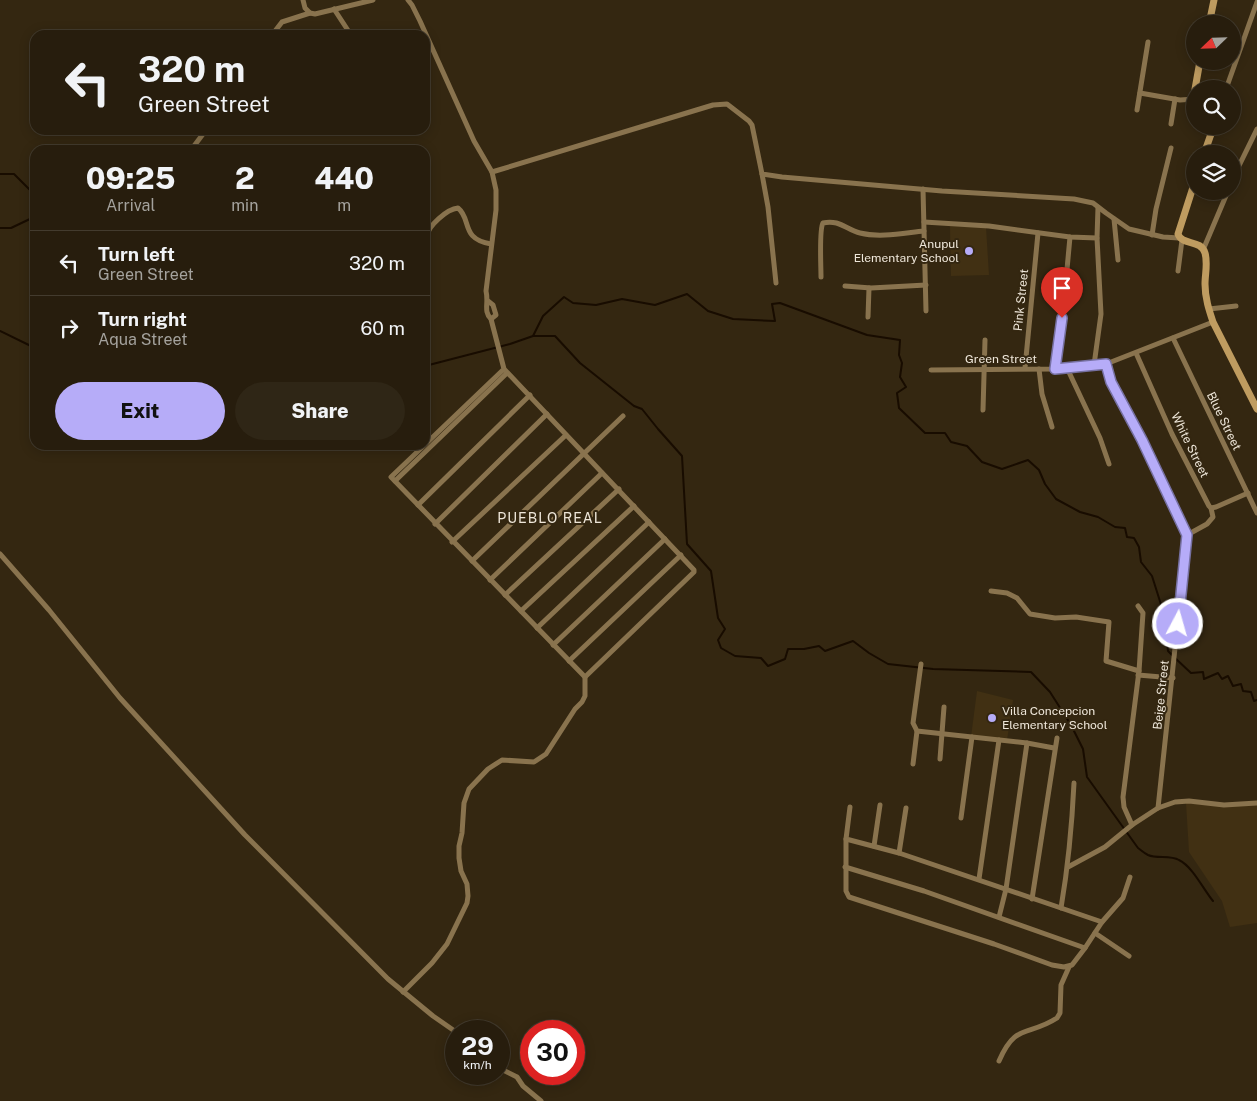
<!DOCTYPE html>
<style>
:root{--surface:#271d0d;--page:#2f2616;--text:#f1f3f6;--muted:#a4a29d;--line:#433b2e;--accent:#b6acf8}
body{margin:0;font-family:"Public Sans",sans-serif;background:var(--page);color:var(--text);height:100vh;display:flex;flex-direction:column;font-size:19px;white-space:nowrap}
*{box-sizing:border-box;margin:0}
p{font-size:16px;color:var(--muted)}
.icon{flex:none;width:28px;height:28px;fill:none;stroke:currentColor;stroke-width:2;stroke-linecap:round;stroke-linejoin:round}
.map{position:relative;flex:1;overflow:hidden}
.side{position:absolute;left:30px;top:145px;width:400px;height:305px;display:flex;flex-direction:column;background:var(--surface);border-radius:15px;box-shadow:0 2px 12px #0003,0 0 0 1px var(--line)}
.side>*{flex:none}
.top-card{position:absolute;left:30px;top:30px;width:400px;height:105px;border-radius:15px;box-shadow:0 2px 12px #0003,0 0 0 1px var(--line);background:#271d0d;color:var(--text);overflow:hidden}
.needle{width:32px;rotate:247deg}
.controls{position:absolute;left:1186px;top:15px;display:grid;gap:10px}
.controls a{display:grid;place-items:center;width:55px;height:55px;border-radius:50%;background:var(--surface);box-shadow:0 2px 12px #0003,0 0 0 1px var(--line);font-size:25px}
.speed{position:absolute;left:445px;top:1020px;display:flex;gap:10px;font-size:25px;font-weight:700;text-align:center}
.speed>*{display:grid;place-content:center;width:65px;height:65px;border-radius:50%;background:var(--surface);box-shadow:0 2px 12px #0003,0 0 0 1px var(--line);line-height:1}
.speed small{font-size:12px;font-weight:400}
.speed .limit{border:8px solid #d22;background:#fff;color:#111}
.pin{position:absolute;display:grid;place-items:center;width:42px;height:42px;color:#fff;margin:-51px -21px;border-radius:50% 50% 50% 0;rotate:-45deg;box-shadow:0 0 5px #0007}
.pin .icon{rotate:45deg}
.me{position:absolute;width:55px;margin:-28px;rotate:6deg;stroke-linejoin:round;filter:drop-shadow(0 0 4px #0008)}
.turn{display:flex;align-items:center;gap:18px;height:105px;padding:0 25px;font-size:22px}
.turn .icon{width:65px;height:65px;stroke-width:2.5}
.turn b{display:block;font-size:35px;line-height:42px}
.eta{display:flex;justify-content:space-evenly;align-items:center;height:85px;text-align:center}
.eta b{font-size:30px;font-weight:800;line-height:35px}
.primary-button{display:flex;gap:10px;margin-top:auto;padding:10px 25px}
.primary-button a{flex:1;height:58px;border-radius:30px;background:var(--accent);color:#111;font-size:20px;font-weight:800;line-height:58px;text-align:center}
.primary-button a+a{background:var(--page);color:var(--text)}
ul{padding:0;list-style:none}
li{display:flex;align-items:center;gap:15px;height:65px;padding:0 25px;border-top:1px solid var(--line)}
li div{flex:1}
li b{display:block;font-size:19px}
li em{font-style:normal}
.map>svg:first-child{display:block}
.built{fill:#413013}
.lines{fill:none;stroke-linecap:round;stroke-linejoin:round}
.stream{stroke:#180c00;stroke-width:2}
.street{stroke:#89734e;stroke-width:5}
.secondary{stroke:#bf9c60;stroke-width:7}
.route-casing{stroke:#7670a1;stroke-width:12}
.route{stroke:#b6acf8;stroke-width:9}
.poi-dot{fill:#b6acf8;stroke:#342711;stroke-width:2}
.labels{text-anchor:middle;stroke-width:4;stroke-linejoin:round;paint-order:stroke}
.poi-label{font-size:12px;fill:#eee6d9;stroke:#342711;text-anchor:end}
.street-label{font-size:12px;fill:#eee6d9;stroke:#342711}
.neighbourhood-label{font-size:14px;letter-spacing:1px;fill:#eee6d9;stroke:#342711}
</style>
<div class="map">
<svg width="1257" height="1101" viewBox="0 0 1257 1101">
<rect width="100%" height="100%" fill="#342711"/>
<g class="built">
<path d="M950,226L986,227L989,275L951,276Z"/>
<path d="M977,691L1013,700L1007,740L971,737Z"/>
<path d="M1186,803L1223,806L1257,804V923L1230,927L1222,901L1189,852Z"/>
</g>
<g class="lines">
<g class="stream">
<path d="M0,174H14L35,195"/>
<path d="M0,228H11L32,218L35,211"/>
<path d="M0,331L35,348"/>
<path d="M533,336H555L580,363L634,406L642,409L658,429L682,456L687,544L711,571L718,618L725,629L718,640L721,648L735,656L761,658L768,666L785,659L788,649H804L819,646L825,651L853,641L869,653L888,664L933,669L1031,672L1050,692L1071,725L1083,749L1087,777L1138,848C1141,850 1144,853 1148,855C1157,859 1170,855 1179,860C1193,867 1203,889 1213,901"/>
<path d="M425,366L510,344L533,336L543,316L564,297L573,303L596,305L622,299L655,305L687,294L708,311L733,319L775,321L772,304L780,303L867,335L900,340L899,355L902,363L900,377L906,387L897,393L899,408L925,433H945L951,442L967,446L982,462L1002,469L1028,460L1039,470L1045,484L1056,499L1080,512L1098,517L1115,527L1125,528L1127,537L1134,538L1139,547L1141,562L1152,576L1164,614L1168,651L1172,655"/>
<path d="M1175,658L1191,673L1203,672L1204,679L1218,673L1222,679L1228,676L1233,686L1241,684L1243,691L1251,692L1254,701L1257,700"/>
</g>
<g class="street">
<path d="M303,0L305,8L310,13L315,14L373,0"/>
<path d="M408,0L412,5L420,21L474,141L492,172L496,190V210L486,291C489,303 483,311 491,319L504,369L694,570V572L585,677L391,477L504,369"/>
<path d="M334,9L351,35"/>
<path d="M272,35L282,22L310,13"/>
<path d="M1226,89L1257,2"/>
<path d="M1140,93L1180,100L1195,99"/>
<path d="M1137,110L1148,42"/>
<path d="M1171,124L1175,99"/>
<path d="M191,150L206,130"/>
<path d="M492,172L713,105L727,104L749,121L752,125L762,174L782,177L942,191L1074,199L1093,203L1106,213L1129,229L1163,237L1179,238"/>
<path d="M762,174L768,207L776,283"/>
<path d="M1232,180L1257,129"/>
<path d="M923,189L926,311"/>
<path d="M1114,219L1118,260"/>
<path d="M924,222L989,226L1070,237L1097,238"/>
<path d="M1152,235L1156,209L1171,148"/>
<path d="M1203,250L1228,191"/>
<path d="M425,252C428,246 426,242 427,236C428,226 447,209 458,208C472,219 460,239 491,244"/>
<path d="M1178,271L1182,240"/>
<path d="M821,277C821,266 819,229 823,223C839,219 847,230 860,233C880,238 904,233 924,231"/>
<path d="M845,286L871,288L926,285"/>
<path d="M488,301L493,305L496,315L491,319"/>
<path d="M1209,309L1236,306"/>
<path d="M868,317L869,288"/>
<path d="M1173,338L1257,513"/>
<path d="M1136,353L1172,434L1209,506L1211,508L1216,507L1248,493"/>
<path d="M1106,364L1111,382L1143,440L1187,535L1158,808"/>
<path d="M1094,365L1101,314L1097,238L1098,207"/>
<path d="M1025,368L1038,233"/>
<path d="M1067,368L1100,438L1109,464"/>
<path d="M1039,369L1042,394L1052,427"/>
<path d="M1055,369L1061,334L1070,237"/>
<path d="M931,370L1055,369L1106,364L1213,322"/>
<path d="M983,410L985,340"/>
<path d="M395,481L507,373"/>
<path d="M418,505L530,395"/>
<path d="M435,524L547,414"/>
<path d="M1187,535L1207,524L1213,517L1211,508"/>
<path d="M452,542L566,435"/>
<path d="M0,554L49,610L120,698L245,835L388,979L433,1016L456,1032"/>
<path d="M472,561L623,416"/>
<path d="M490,580L602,473"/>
<path d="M991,591L1007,593L1017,598L1030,614L1055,618L1076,617L1109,622L1106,661L1139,671"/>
<path d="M505,595L619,489"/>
<path d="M521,611L634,506"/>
<path d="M537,628L649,522"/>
<path d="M553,645L665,539"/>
<path d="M569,661L681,555"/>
<path d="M921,664L913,723L917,731L1027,743L1054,748"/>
<path d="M1138,675L1173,678"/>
<path d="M940,759L944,707"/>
<path d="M913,764L917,731"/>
<path d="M850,807L846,839L899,853L1061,908"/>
<path d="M961,818L972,737"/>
<path d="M1132,825L1124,807L1123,797L1139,671L1143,613L1138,606"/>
<path d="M846,839V891L849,897L994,944L1052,965L1064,967L1072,965L1085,948"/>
<path d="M874,846L880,805"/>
<path d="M899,853L906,808"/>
<path d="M845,867L924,891L1085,948L1102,922L1061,908C1068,867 1072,825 1074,783"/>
<path d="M1068,867L1105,847L1132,825L1158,808L1175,802L1189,801L1224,805L1257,803"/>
<path d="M979,879L999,740"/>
<path d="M1032,899L1057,738"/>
<path d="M999,917L1006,889L1027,743"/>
<path d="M1102,922L1123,898L1130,877"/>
<path d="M1095,933L1129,956"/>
<path d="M403,992L432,963L447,944L467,903L468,896L467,884L461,871L459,858V846L462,833L464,803L469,789L488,769L502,760L534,762L546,754L575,709L582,702L585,696V677"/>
<path d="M999,1061C1016,1022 1028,1037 1057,1018L1060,1013L1061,985L1069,967"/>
<path d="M499,1068L517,1077L523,1086L541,1101"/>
</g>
<g class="secondary">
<path d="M1209,24L1214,0"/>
<path d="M1195,89L1200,61"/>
<path d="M1204,154L1211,134L1209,126"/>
<path d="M1195,181L1178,234C1182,246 1201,239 1205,253C1208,263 1205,274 1205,284C1205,298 1209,310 1213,322L1257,409"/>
</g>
</g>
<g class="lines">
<g class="route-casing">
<path id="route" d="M1062,318L1055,369L1106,364L1111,382L1142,440L1187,535L1178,624"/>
</g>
<use href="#route" class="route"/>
</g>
<g class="poi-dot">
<circle cx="969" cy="251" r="5"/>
<circle cx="992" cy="718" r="5"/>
</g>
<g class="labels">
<g class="poi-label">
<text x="959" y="248">Anupul<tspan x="959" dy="14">Elementary School</tspan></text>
<text x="1002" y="715" text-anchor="start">Villa Concepcion<tspan x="1002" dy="14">Elementary School</tspan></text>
</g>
<g class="street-label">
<text transform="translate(1021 300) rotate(-84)" y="4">Pink Street</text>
<text x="1001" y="363">Green Street</text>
<text transform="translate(1224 421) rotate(64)" y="4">Blue Street</text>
<text transform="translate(1190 445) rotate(64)" y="4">White Street</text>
<text transform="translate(1161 695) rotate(-84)" y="4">Beige Street</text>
</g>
<g class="neighbourhood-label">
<text x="550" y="523">PUEBLO REAL</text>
</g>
</g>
</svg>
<div class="controls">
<a><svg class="needle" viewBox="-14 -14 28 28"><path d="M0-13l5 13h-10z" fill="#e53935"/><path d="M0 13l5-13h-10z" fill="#a4a29d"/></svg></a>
<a><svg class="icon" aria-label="search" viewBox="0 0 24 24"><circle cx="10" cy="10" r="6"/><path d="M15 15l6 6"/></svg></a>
<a><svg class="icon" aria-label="layers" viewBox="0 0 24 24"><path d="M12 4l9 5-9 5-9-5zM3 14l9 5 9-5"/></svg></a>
</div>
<div class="speed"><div>29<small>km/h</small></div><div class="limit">30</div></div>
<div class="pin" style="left:1062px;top:318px;background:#d93025"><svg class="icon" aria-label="arrive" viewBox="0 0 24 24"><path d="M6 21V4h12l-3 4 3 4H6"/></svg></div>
<svg class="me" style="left:1178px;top:624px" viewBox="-20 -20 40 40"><circle r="17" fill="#b6acf8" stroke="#fff" stroke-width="3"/><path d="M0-11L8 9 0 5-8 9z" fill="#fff"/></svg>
<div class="top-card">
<div class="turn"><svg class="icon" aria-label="left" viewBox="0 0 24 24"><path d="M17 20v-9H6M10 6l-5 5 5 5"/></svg><div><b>320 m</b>Green Street</div></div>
</div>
<section class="side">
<div class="eta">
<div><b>09:25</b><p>Arrival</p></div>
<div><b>2</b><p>min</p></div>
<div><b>440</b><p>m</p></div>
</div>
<ul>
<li><svg class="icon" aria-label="left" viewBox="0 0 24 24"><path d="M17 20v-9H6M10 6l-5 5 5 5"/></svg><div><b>Turn left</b><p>Green Street</p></div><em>320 m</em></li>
<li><svg class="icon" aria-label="right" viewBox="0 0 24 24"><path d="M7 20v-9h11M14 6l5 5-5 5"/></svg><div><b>Turn right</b><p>Aqua Street</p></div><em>60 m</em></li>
</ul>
<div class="primary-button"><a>Exit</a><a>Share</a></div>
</section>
</div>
